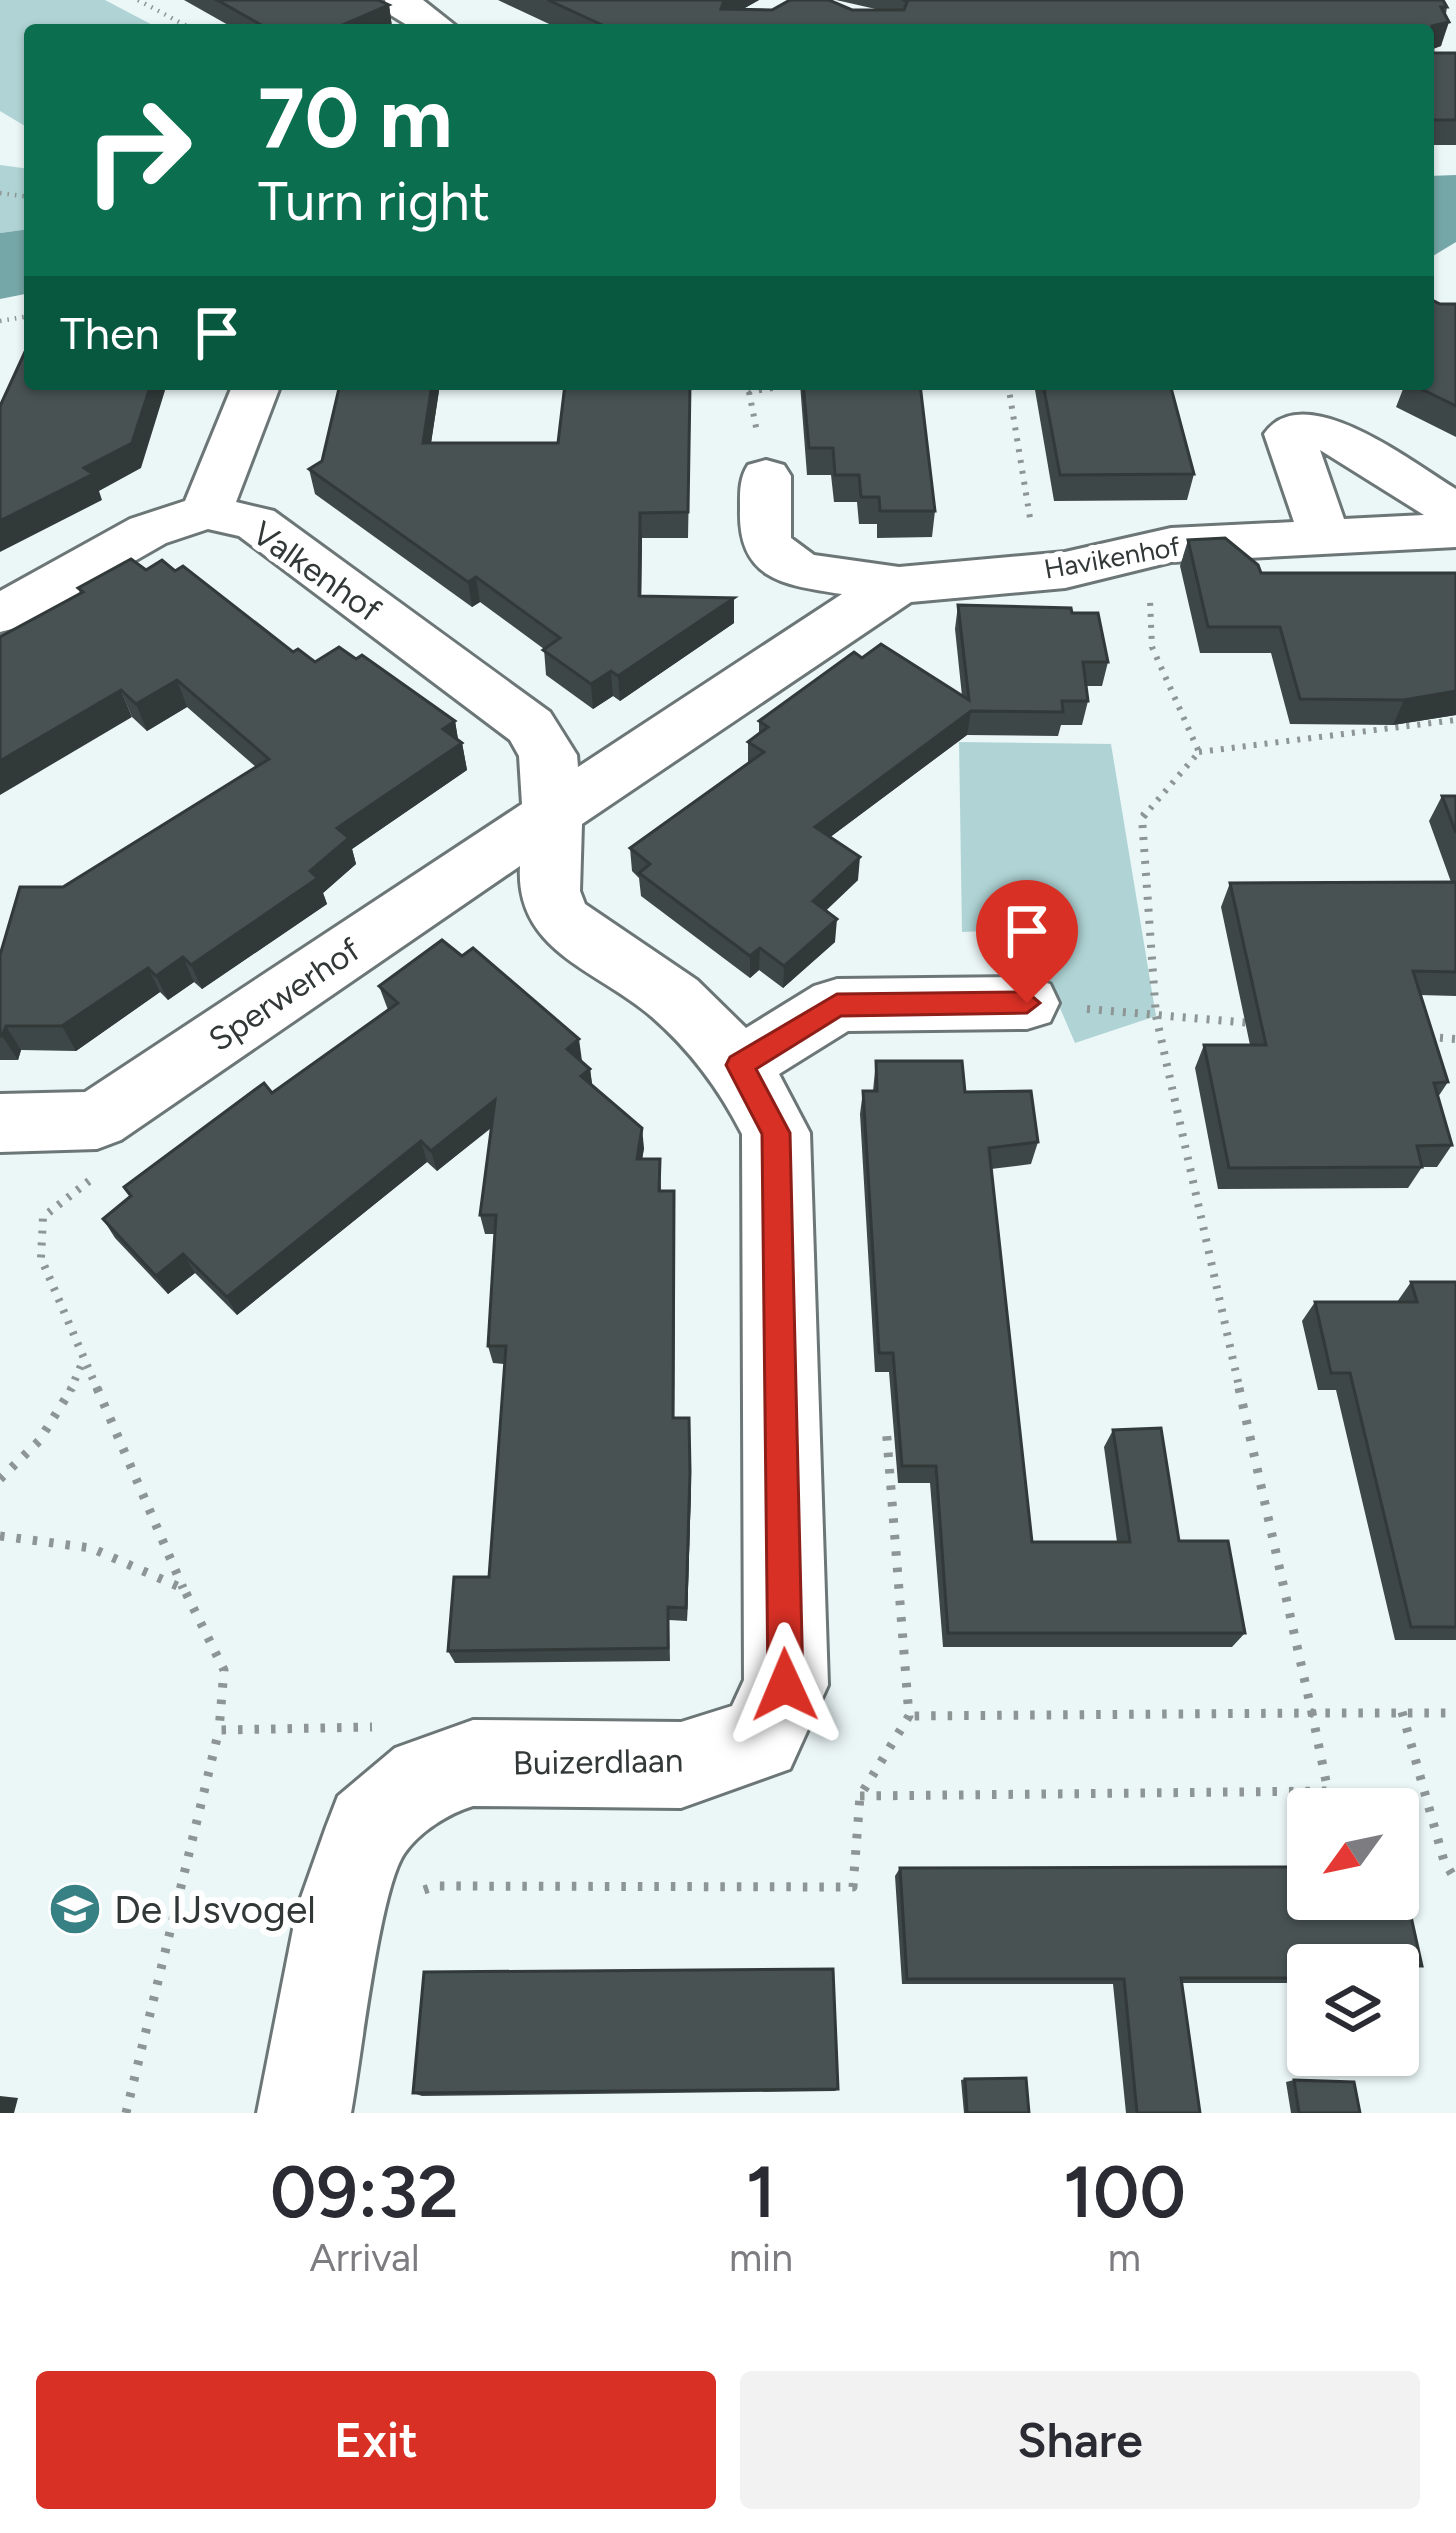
<!DOCTYPE html>
<style>
:root{--surface:#fff;--page:#f2f2f3;--text:#2b2b33;--muted:#7c7c81;--accent:#d93025}
body{margin:0;font-family:Figtree,sans-serif;background:var(--page);color:var(--text);height:100vh;display:flex;flex-direction:column;font-size:45px;white-space:nowrap}
*{box-sizing:border-box;margin:0}
p{font-size:39px;color:var(--muted)}
.icon{flex:none;width:66px;height:66px;fill:none;stroke:currentColor;stroke-width:2;stroke-linecap:round;stroke-linejoin:round}
.map{position:relative;height:2113px;overflow:hidden}
.drawer{display:flex;flex-direction:column;background:var(--surface);flex:1}
.drawer>*{flex:none}
.banner{position:absolute;left:24px;top:24px;width:1410px;height:366px;border-radius:12px;box-shadow:0 3px 9px #0004;background:#0b6e4f;color:#fff;overflow:hidden}
.needle{width:78px;rotate:237deg}
.controls{position:absolute;left:1287px;top:1788px;display:grid;gap:24px}
.controls a{display:grid;place-items:center;width:132px;height:132px;border-radius:12px;background:var(--surface);box-shadow:0 3px 9px #0004;font-size:60px}
.pin{position:absolute;display:grid;place-items:center;width:102px;height:102px;color:#fff;margin:-123px -51px;border-radius:50% 50% 50% 0;rotate:-45deg;box-shadow:0 0 12px #0007}
.pin .icon{rotate:45deg}
.me{position:absolute;width:132px;margin:-66px;rotate:359deg;stroke-linejoin:round;filter:drop-shadow(0 0 9px #0008)}
.turn{display:flex;align-items:center;gap:42px;height:252px;padding:0 36px;font-size:54px}
.turn .icon{width:156px;height:156px;stroke-width:2.5}
.turn b{display:block;font-size:84px;line-height:102px}
.then{display:flex;align-items:center;height:114px;padding:0 36px;background:#0003;gap:24px;font-size:45px}
.eta{display:flex;justify-content:space-evenly;align-items:center;height:204px;text-align:center}
.eta b{font-size:72px;font-weight:600;line-height:84px}
.action{display:flex;gap:24px;margin-top:auto;padding:24px 36px}
.action a{flex:1;height:138px;border-radius:12px;background:var(--accent);color:#fff;font-size:48px;font-weight:600;line-height:138px;text-align:center}
.action a+a{background:var(--page);color:var(--text)}
.map>svg:first-child{display:block}
.green{fill:#b0d4d5}
.water{fill:#76a7a8}
.lines{fill:none;stroke-linecap:round;stroke-linejoin:round}
.minor-casing{stroke:#6c7676;stroke-width:6}
.path-far3{stroke:#8d9595;stroke-width:4.5;stroke-dasharray:1.5 6;stroke-linecap:butt}
.path-far2{stroke:#8d9595;stroke-width:6;stroke-dasharray:3 8;stroke-linecap:butt}
.path-far1{stroke:#8d9595;stroke-width:8;stroke-dasharray:3 9;stroke-linecap:butt}
.path{stroke:#8d9595;stroke-width:9;stroke-dasharray:4.5 12;stroke-linecap:butt}
.minor{fill:#fff;fill-rule:evenodd}
.wall{fill:#3e4747}
.shaded-wall{fill:#323939}
.building{fill:#485252;stroke:#323939;stroke-width:3}
.route{fill:#d93025;stroke:#8d1f18;stroke-width:3}
.labels{text-anchor:middle;stroke-width:12;stroke-linejoin:round;paint-order:stroke}
.far-street-label{font-size:27px;fill:#323737;stroke:#fff}
.street-label{font-size:33px;fill:#323737;stroke:#fff}
.near-poi-label{font-size:39px;fill:#323737;stroke:#fff;text-anchor:start}
</style>
<div class="map">
<svg width="1456" height="2113" viewBox="0 0 1456 2113">
<rect width="100%" height="100%" fill="#ebf6f6"/>
<g class="green">
<path d="M0,0H105L162,30H30V129L0,111Z"/>
<path d="M0,165L30,169V229L0,233Z"/>
<path d="M959,742L1111,744L1156,1016L1075,1043L1026,929L962,932Z"/>
</g>
<g class="water">
<path d="M1456,175V242L1428,259V176Z"/>
<path d="M30,229V293L0,299V233Z"/>
</g>
<g class="lines">
<g class="minor-casing">
<g id="minor">
<path d="M385,0H423L461,30H415L389,14Z"/>
<path d="M233,384H281L236,502L274,511L550,712L577,755L578,767L842,594C784,585 738,580 740,510C740,493 739,479 748,465L766,460L784,465L791,476V538L814,555L899,567L1065,552L1171,528L1294,522L1264,434C1304,376 1414,464 1456,489V547L1171,562L1065,588L911,602L582,824L580,891L585,904L697,980L746,1028L814,986L837,979L1027,977L1050,984L1059,1003L1050,1022L1027,1029L848,1031L779,1074L810,1133L828,1685L790,1769L681,1808L473,1806C449,1813 419,1832 404,1854C379,1892 361,2059 351,2113H257L297,1909L326,1827L338,1796L395,1748L473,1720L681,1722L732,1706L744,1680L742,1134C719,1089 691,1051 652,1017C598,970 515,952 520,866L121,1140L97,1149L0,1152V1094L85,1092L522,804L519,756L510,740L239,536L208,529L166,543L19,627L0,632V591L130,519L185,501ZM1320,450L1424,515L1344,519Z"/>
</g>
</g>
<g class="path-far3">
<path d="M138,0L194,30"/>
<path d="M0,193L30,197"/>
<path d="M0,321L30,316"/>
</g>
<g class="path-far2">
<path d="M740,384L749,392L798,384"/>
<path d="M1008,384L1031,524"/>
<path d="M749,392L757,432"/>
<path d="M1199,752L1456,720"/>
<path d="M1143,817L1199,752L1152,647L1150,600"/>
</g>
<g class="path-far1">
<path d="M1145,814L1142,818L1156,1016L1240,1391"/>
<path d="M1087,1009L1251,1023"/>
<path d="M1428,1037L1456,1039"/>
<path d="M89,1181L43,1217L41,1258L98,1391"/>
<path d="M70,1391L83,1361"/>
</g>
<g class="path">
<path d="M97,1388L183,1588"/>
<path d="M1239,1388L1312,1713H1456"/>
<path d="M0,1479L39,1441L72,1388"/>
<path d="M0,1536L91,1548L184,1589L224,1670L219,1730L372,1727"/>
<path d="M1402,1712L1444,1861L1456,1881"/>
<path d="M860,1796L1328,1791L1312,1713L909,1716"/>
<path d="M424,1890L436,1886L853,1887L860,1796L909,1716L886,1426"/>
<path d="M126,2113L219,1730"/>
</g>
<use href="#minor" class="minor"/>
</g>
<g class="wall">
<path d="M184,0H378L389,5L392,27L385,30H237Z"/>
<path d="M498,0H759L743,9L852,10H880L836,0H1443L1447,7L1441,46L1433,49V53H1456V145H1428V30H562Z"/>
<path d="M1428,298L1440,304H1456V437L1396,407L1405,384H1428Z"/>
<path d="M340,384H440L431,443H558L691,384L688,538H642L641,596L734,598V623L620,701L613,696L593,709L546,675L544,649L480,602L472,607L315,494L309,469L322,461Z"/>
<path d="M800,384H920L935,511L932,537L877,538V524H859L857,502H834L831,475H807Z"/>
<path d="M1034,384H1170L1194,474L1187,500L1054,501Z"/>
<path d="M1188,540L1261,573L1456,715L1393,725L1290,724L1271,653H1200L1180,566Z"/>
<path d="M146,570L293,652L315,662L356,659L455,721L458,740L462,743L467,770L352,849L356,864L323,893L327,904L202,989L194,982L168,1000L160,992L76,1051L21,1050L18,1060H0V955L63,887L256,767L187,707L147,731L132,717L78,588Z"/>
<path d="M958,605L1072,613L1108,662L1102,686H1086L1088,701L1082,725H1061L1058,736L967,735L830,837L858,880L826,910L835,942L783,988L759,970L750,978L641,896L639,878L632,871L630,848L748,764V742L759,734V721L862,658L962,696L955,629Z"/>
<path d="M1442,796H1456V996L1420,995L1448,1082L1438,1097L1452,1145L1437,1167H1422L1408,1188L1218,1189L1195,1068L1204,1045H1250L1221,907L1230,883L1451,882L1429,821Z"/>
<path d="M379,986L581,1061L590,1069L592,1085L644,1148L642,1159H660L661,1191L675,1211L674,1418L691,1488L687,1621L669,1620L670,1661L455,1663L448,1651L489,1577L504,1364L493,1363L488,1346L495,1234H485L480,1215L491,1127L437,1171L427,1162L237,1315L195,1273L168,1294L115,1238L103,1219L130,1197L124,1187L272,1093L388,1010Z"/>
<path d="M876,1061L965,1092L1038,1142L1031,1164L991,1169L1032,1542H1117L1104,1447L1113,1430L1179,1541L1245,1633L1232,1647H943L930,1483H898L889,1372H875L860,1114L863,1091H873Z"/>
<path d="M1411,1282H1456V1640H1395L1336,1390H1318L1302,1321L1315,1302H1397Z"/>
<path d="M900,1868L1422,1966L1403,1971H1398V1965H1308V2030H1305L1299,1983H1182L1200,2113H1126L1113,1984H902L895,1876Z"/>
<path d="M965,2079L1029,2113H964L961,2080Z"/>
<path d="M1294,2080L1360,2113H1291L1286,2082Z"/>
<path d="M838,2089L835,2091L422,2096L413,2093Z"/>
</g>
<g class="shaded-wall">
<path d="M724,0H759L727,18L721,9Z"/>
<path d="M389,5L392,27L385,30H331Z"/>
<path d="M1449,22L1441,46L1428,50L1432,26Z"/>
<path d="M151,384H167L141,468L99,491L102,500L0,552V521L84,468Z"/>
<path d="M432,384H440L427,469L423,443Z"/>
<path d="M640,513L642,538L641,621L639,596Z"/>
<path d="M476,577L480,602L472,607L468,582Z"/>
<path d="M734,598V623L620,701L618,676Z"/>
<path d="M611,671L613,696L593,709L591,684Z"/>
<path d="M177,680L187,707L147,731L136,704Z"/>
<path d="M121,690L132,717L0,795V761Z"/>
<path d="M1456,691V715L1393,725L1404,700Z"/>
<path d="M971,711L967,735L813,850L815,827Z"/>
<path d="M455,721L459,745L462,743L467,770L352,849L356,864L323,893L327,904L202,989L191,965L310,871L337,828L443,729Z"/>
<path d="M860,857L858,880L812,924L813,901Z"/>
<path d="M837,919L835,942L783,988L784,966Z"/>
<path d="M760,948L759,970L750,978V956Z"/>
<path d="M183,957L194,982L168,1000L156,976Z"/>
<path d="M148,968L160,992L76,1051L62,1026Z"/>
<path d="M6,1026L21,1050L18,1060L2,1036Z"/>
<path d="M579,1039L582,1061L567,1049Z"/>
<path d="M590,1069L593,1090L581,1076Z"/>
<path d="M495,1100L500,1121L437,1171L431,1151Z"/>
<path d="M642,1128L644,1148L639,1179L637,1159Z"/>
<path d="M421,1141L427,1162L237,1315L227,1297Z"/>
<path d="M674,1191L675,1211L674,1435L673,1418Z"/>
<path d="M183,1254L195,1273L168,1294L156,1276Z"/>
<path d="M689,1418L691,1488L687,1621L686,1608Z"/>
<path d="M0,2096L18,2098L14,2113H0Z"/>
</g>
<g class="building">
<path d="M217,0H378L389,5L331,30H270Z"/>
<path d="M548,0H724L721,9L772,10L790,0H829L852,10H904L907,2L904,0H1443L1447,7H1441L1449,22L1432,26L1433,53H1456V120H1428V30H613Z"/>
<path d="M1428,298L1440,304H1456V406L1411,384H1428V363L1431,361L1428,360Z"/>
<path d="M30,341V384H151L132,443L84,468L93,474L0,521V406Z"/>
<path d="M340,384H432L423,443H558L565,384H690L688,512L640,513L639,596L734,598L618,676L611,671L591,684L543,650L560,638L476,577L468,582L309,469L322,461Z"/>
<path d="M803,384H920L935,511H880L879,497H861L859,475H835L833,448H809Z"/>
<path d="M1043,384H1170L1194,474L1060,475Z"/>
<path d="M1225,538L1258,565L1261,573H1456V691L1404,700L1300,699L1280,627H1208L1188,540Z"/>
<path d="M131,559L146,570L162,560L175,571L183,566L293,652L298,649L315,662L339,647L356,659L362,655L455,721L443,729L462,743L337,828L349,838L310,871L318,878L191,965L183,957L156,976L148,968L62,1026H6L2,1036H0V955L20,887H63L269,759L177,680L136,704L121,690L0,761V637L83,592L78,588Z"/>
<path d="M958,605L1071,608L1072,613H1098L1108,662H1083L1088,701H1062L1063,712L971,711L815,827L860,857L813,901L837,919L784,966L760,948L750,956L639,873L650,864L630,848L764,752L748,742L768,727L759,721L854,652L862,658L881,644L969,700Z"/>
<path d="M1442,796H1456V833Z"/>
<path d="M1456,882V972L1413,971L1448,1082L1434,1083L1452,1145L1417,1146L1422,1167L1229,1168L1204,1045H1266L1230,883Z"/>
<path d="M442,940L462,956L473,948L579,1039L567,1049L590,1069L581,1076L642,1128L637,1159H660L659,1191H674L673,1418H689L690,1472L686,1608L668,1607V1648L448,1651L454,1577H489L506,1346H488L496,1215H480L495,1100L431,1151L421,1141L227,1297L183,1254L156,1276L103,1219L131,1196L124,1187L264,1083L272,1093L398,1003L379,986Z"/>
<path d="M876,1061H962L965,1092L1031,1091L1038,1142L989,1148L1032,1542H1130L1113,1430L1161,1428L1179,1541H1228L1245,1633H948L936,1466H902L893,1353H879L863,1091H877Z"/>
<path d="M1411,1282H1456V1627H1411L1350,1373H1331L1315,1302H1417Z"/>
<path d="M1308,1867V1899H1398V1885H1404L1422,1966L1308,1965V1978H1181L1200,2113H1137L1124,1979H907L900,1868Z"/>
<path d="M833,1969L838,2089L413,2093L424,1972Z"/>
<path d="M1398,1977L1407,2023L1398,2024Z"/>
<path d="M1026,2078L1029,2113H967L965,2079Z"/>
<path d="M1294,2080L1354,2082L1360,2113H1299Z"/>
</g>
<path class="route" d="M1027,992L1040,1003L1027,1013L841,1016L756,1069L790,1133L803,1685L798,1697L785,1702L773,1697L768,1685L762,1134L726,1065L730,1057L837,994Z"/>
<defs>
<g id="school-disc" transform="scale(2.7)"><circle r="9.5" fill="#378083" stroke="#fff"/><path d="M0-5L7-2L0 1L-7-2ZM-4 1L0 2.5L4 1V4Q0 6-4 4Z" fill="#fff"/></g>
</defs>
<g fill-rule="evenodd">
<use href="#school-disc" x="75" y="1909"/>
</g>
<g class="labels">
<g class="far-street-label">
<text transform="translate(1112 558) rotate(-10)" y="9">Havikenhof</text>
</g>
<g class="street-label">
<text transform="translate(317 571) rotate(35)" y="12">Valkenhof</text>
<text transform="translate(284 994) rotate(-34)" y="12">Sperwerhof</text>
<text transform="translate(598 1761) rotate(-1)" y="12">Buizerdlaan</text>
</g>
<g class="near-poi-label">
<text x="114" y="1923">De IJsvogel</text>
</g>
</g>
</svg>
<div class="controls">
<a><svg class="needle" viewBox="-14 -14 28 28"><path d="M0-13l5 13h-10z" fill="#e53935"/><path d="M0 13l5-13h-10z" fill="#7c7c81"/></svg></a>
<a><svg class="icon" aria-label="layers" viewBox="0 0 24 24"><path d="M12 4l9 5-9 5-9-5zM3 14l9 5 9-5"/></svg></a>
</div>
<div class="pin" style="left:1027px;top:1003px;background:#d93025"><svg class="icon" aria-label="arrive" viewBox="0 0 24 24"><path d="M6 21V4h12l-3 4 3 4H6"/></svg></div>
<svg class="me" style="left:785px;top:1685px" viewBox="-20 -20 40 40"><path d="M0-17L14 15 0 8-14 15z" fill="#d93025" stroke="#fff" stroke-width="4"/></svg>
<div class="banner">
<div class="turn"><svg class="icon" aria-label="right" viewBox="0 0 24 24"><path d="M7 20v-9h11M14 6l5 5-5 5"/></svg><div><b>70 m</b>Turn right</div></div>
<div class="then">Then<svg class="icon" aria-label="arrive" viewBox="0 0 24 24"><path d="M6 21V4h12l-3 4 3 4H6"/></svg></div>
</div>
</div>
<section class="drawer">
<div class="eta">
<div><b>09:32</b><p>Arrival</p></div>
<div><b>1</b><p>min</p></div>
<div><b>100</b><p>m</p></div>
</div>
<div class="action"><a>Exit</a><a>Share</a></div>
</section>
